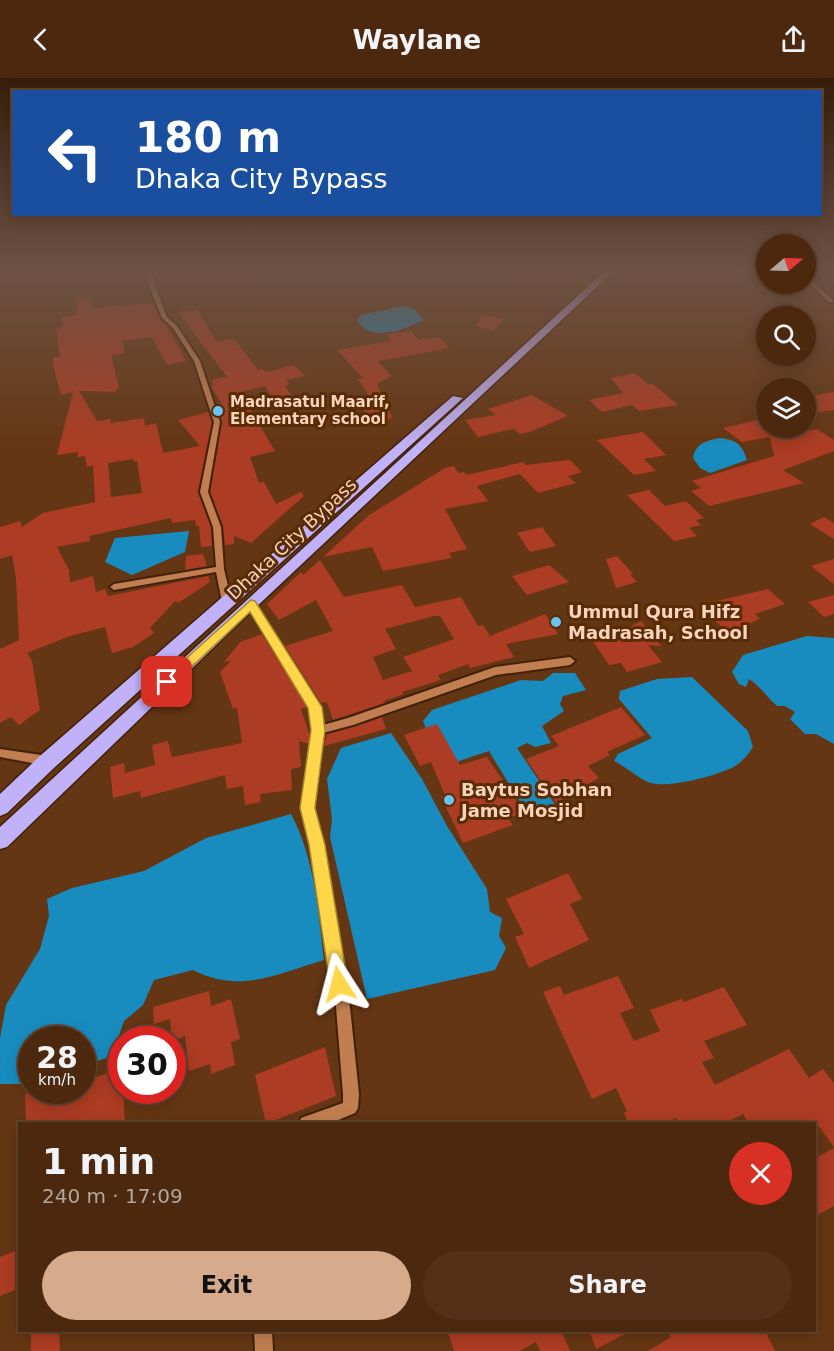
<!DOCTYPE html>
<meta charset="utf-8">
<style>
:root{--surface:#4c280e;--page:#533017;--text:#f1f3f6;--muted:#b2a69e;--line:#63442e;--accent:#d6ab8b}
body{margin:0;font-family:"DejaVu Sans",sans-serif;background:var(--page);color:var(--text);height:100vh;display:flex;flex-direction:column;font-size:22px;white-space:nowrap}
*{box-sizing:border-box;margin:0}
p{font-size:20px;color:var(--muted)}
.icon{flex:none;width:33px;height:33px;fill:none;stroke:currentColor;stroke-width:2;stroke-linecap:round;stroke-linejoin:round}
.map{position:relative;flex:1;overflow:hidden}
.panel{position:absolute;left:18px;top:1044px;width:798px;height:210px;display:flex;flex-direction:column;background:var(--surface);border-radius:0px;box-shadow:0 3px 15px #0003,0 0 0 2px var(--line)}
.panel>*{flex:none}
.top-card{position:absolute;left:12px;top:12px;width:810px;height:126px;border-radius:0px;box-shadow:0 3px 15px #0003,0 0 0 2px var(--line);background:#1a4fa0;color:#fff;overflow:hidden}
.needle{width:39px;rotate:71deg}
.tools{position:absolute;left:756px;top:156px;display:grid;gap:12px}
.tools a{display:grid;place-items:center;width:60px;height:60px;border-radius:50%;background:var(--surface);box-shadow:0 3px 15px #0003,0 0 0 2px var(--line);font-size:30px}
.speed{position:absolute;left:18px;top:948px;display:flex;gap:12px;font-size:30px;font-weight:700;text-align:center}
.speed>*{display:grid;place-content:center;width:78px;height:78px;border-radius:50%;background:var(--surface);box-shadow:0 3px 15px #0003,0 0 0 2px var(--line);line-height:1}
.speed small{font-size:15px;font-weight:400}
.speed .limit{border:9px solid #d22;background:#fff;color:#111}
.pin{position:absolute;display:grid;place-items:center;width:51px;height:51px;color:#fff;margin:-26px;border-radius:12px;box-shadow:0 3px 9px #0006}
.me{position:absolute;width:66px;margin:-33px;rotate:351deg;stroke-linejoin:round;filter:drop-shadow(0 0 4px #0008)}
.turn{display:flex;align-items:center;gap:21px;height:126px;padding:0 24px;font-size:27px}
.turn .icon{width:78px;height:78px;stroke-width:2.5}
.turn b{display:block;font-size:42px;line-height:51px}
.round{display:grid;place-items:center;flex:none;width:63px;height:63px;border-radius:32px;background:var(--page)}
.headline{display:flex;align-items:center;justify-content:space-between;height:102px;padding:0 24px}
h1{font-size:36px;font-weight:800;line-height:45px}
.action{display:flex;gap:12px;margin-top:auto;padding:12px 24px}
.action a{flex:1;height:69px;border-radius:36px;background:var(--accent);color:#111;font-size:24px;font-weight:800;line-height:69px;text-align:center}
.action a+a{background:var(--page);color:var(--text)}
header{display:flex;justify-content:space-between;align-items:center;height:78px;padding:0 24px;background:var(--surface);font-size:27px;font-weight:800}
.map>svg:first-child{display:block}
.water{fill:#188cbf}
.building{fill:#ac3c23;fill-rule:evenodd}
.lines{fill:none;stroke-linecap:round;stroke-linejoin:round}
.minor-casing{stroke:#412108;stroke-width:4}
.highway-casing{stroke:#412108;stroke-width:3}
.minor{fill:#c17f51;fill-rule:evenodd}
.highway{fill:#c1b1f8;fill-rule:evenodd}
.route{fill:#ffd54a;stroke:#a68a30;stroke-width:1.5}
.poi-dot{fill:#6bc3f2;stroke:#592c05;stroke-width:2}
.labels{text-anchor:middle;stroke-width:6;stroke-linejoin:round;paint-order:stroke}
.far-poi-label{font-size:15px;font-weight:bold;fill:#f8d4bd;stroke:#592c05;text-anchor:start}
.street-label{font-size:18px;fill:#f8d4bd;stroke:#592c05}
.poi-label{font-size:18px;font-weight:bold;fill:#f8d4bd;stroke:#592c05;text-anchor:start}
</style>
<header><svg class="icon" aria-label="back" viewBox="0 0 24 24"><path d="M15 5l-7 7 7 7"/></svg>Waylane<svg class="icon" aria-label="share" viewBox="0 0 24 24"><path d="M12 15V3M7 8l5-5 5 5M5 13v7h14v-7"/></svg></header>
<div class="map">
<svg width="834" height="1273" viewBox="0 0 834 1273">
<rect width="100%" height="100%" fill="#653613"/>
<g class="water">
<path d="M404,228L414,231L424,242C405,251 370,266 357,242L361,237Z"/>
<path d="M720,360C736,362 742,366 747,382L710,395L700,390L693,380C696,365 706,363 720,360Z"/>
<path d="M189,453L185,474L132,497L105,484L115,460Z"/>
<path d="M807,558L834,560V666L816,656H805L790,641L795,634L785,628H777C767,619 759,607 749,601L746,609L739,606L732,594L743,577Z"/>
<path d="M553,595H575L586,612L563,618L560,626L564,633L542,648L551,665L535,669L527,665L517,670L556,728L531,742L489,673L450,686L431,663L423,643L432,632L521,602L543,603Z"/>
<path d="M692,599L748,653L753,669C747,678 740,687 729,691C711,699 669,710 651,705C642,703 625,688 614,683L618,676L652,660L619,621L620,613L657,601Z"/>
<path d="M391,655L422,701L447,748L487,811L490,834L502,840L499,858L506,870L495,892L367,921L330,759L332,741L327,701L341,670Z"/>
<path d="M291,736C315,781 318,833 324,882C277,896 240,916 193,892L154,902L143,927L124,943L112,978L83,988L82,962H32L31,1006H0V960L6,927L40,871L49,838L47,821L72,810L144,793L206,760Z"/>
</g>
<g class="building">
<path d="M91,220L92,230L153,225L160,241L166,247L186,283L167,287L152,259L122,263L125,275L111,277L119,309L115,314L79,313L97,343L111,341V345L144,340L145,348L156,345L163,375L200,368L178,342L208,334L212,344L198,414L211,449L212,468L201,469L199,448H196L195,442L172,445L171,440L89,458L90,463L57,469L69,492L70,504L93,498L96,514L105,511L108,518L208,498L210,504L178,525L175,523L150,550L154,555L133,569L112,575L105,549L70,558L27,575L32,583L40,632L19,647L11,639L0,645V571L19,562L16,500L12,477L0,481V449L20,443L22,449L43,435L95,424L93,387L87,389L85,378L78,379V374L57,377L73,314L61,317L53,287V279H60L56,250L63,249L61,240L77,237V221ZM133,381L134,384L137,383L142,415L111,419L108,385Z"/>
<path d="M198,232L216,263L234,261L258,292L263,291L266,294L294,287L305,298L286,302L289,306L285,308L296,325L278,329L265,308L240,314L275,373L250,379L259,405L264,404L276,426L301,414L304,418L251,465L234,458V466L225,467L223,448L210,414L222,344L217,327H222L211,308L214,307L211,302L227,299L178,234Z"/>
<path d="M482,236L504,241L492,253L476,248Z"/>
<path d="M411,253L419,262L440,259L450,270L378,283L391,298L377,306L392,339L386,343L380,334L368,337L353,322L369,318L358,301L363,300L337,272L390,263L387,256Z"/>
<path d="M635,295L648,306H653L678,327L639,333L632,327L602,334L589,322L623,315L611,300Z"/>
<path d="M834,314V332L806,336V319Z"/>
<path d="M532,317L568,338L530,354L520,356L513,351L478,359L465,342L496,337L488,331Z"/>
<path d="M757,342L782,359L817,351L834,362V373L783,392L804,405L709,428L691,413L701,410L692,403L774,378L770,359L742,364L723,350Z"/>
<path d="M643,354L666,377L644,381L656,393L634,397L597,362Z"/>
<path d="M570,382L582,394L568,398L576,405L538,415L520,396L477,408L488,423L445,431L467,471L449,475L452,480L383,493L372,469L323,479L369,437L445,390L454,388L458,395L464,394L466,397L524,384L525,387Z"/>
<path d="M649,412L665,428L686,423L704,440L696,442L701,447L689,450L697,458L674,463L627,417Z"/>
<path d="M824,439L834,445V461L810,446Z"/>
<path d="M542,449L556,468L530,474L517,455Z"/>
<path d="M203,476L207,488L185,492L186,478Z"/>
<path d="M617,478L633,496H630L637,504L616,510L606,481Z"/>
<path d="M834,481V506L811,488Z"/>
<path d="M320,482L344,519L402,507L415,529L461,519L478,548L483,547L490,558L545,536L558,556L506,566L514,579L470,590L468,586L438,597L441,602L402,614L404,616L384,623L385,625L333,642L327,624L321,625L285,568L333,553L316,522L279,542L267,526L301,494L303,497ZM434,538H440L454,561L403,579L412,593L383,602L373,579L396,571L385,551Z"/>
<path d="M549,487L569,504L527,517L512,498Z"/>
<path d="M768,511L785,526L755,536L760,541L728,555L699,527Z"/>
<path d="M834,517V536L824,539L808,524Z"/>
<path d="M641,543L661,568L648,567L662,584L627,594L621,585L609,587L590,559L627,551Z"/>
<path d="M262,556L307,629L301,631L310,658L309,666L299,663L301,689L291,691L292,712L260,716L261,724L245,727L243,708L227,711L225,697L141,720L140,713L113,720L110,689L124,685L125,695L155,687L152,667L168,663L172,679L242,665L237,630L233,631L220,594L231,583L224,584L240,564Z"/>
<path d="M621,629L645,657L607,674L610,677L588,688L599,700L556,725L526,681L559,668L551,658Z"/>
<path d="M382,639L386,651L324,668L327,656Z"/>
<path d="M437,646L460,687L487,679L524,734L508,740L513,747L463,765L441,719L445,717L431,684L420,688L404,657Z"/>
<path d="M568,795L582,821L570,826L589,862L529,890L515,859L524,856L506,821Z"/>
<path d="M618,898L634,930L620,935L634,963L660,953L650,932L682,921L684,924L724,909L747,947L704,963L714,980L702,984L715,1007L789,971L809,1000L823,991L834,1005V1069L817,1046H749L743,1036L724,1046H679L676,1040L664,1046H629L624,1035L627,1033L616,1010L592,1021L543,914L560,908L564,917Z"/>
<path d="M209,913L211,928L231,921L240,961L231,964L235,987L211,996L210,986L189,993L185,958L172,963L170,941L154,946L153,929Z"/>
<path d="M325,969L336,1018L266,1046L255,997Z"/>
<path d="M122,990L125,1046H26L25,1016L34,1012H89L88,1002Z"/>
<path d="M834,1070V1128L814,1139V1081Z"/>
<path d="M15,1173V1212L0,1218V1179Z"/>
<path d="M31,1252H59L60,1273H31Z"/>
<path d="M447,1252H561L570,1273H540L536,1264L520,1273H454Z"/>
<path d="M589,1252H633L596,1271Z"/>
<path d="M668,1252H765L775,1273H648L671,1259Z"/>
</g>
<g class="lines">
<g class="minor-casing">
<g id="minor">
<path d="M147,191H151L155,208L167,239L177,248L200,283L220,344L208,414L221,449L224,491L232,524L227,527L222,524L216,494L114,512L110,509L114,506L216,489L213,449L200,414L214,344L194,283L173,250L162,240L149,208Z"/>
<path d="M806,198L833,222V224H829L806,202Z"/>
<path d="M251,523L254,524L319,626L323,647L348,640L495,589L570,579L575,583L570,587L496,597L353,647L323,655L314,730L323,767L350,929L359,1016L358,1030L355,1035L329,1046H299L301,1040L343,1025V1016L336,929L311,767L302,730L313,652L310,629L246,526Z"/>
<path d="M0,671L48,678L52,680L54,683L52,686L48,688L0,679Z"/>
<path d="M254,1252H272L273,1273H255Z"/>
</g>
</g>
<g class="highway-casing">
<g id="highway">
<path d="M607,191H616L239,545L7,769L0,771V749Z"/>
<path d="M453,318L463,320L55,689L7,735L0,738V716L41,677Z"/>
</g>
</g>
<use href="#minor" class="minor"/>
<use href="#highway" class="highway"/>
</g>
<linearGradient id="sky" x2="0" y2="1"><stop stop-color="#381e0a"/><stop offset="0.52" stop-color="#6d5244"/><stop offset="1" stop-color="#6d5244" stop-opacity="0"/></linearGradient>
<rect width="834" height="369" fill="url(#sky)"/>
<path class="route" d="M251,522L255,523L322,629L325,652L315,730L325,767L348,906L345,912L339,915L332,912L330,906L309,767L300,730L311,652L308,630L250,534L171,608H162L160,604Z"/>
<g class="poi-dot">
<circle cx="218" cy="333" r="6"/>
<circle cx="556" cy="544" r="6"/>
<circle cx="449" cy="722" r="6"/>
</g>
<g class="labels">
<g class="far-poi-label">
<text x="230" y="329">Madrasatul Maarif,<tspan x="230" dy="17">Elementary school</tspan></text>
</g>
<g class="street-label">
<text transform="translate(292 461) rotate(-43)" y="6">Dhaka City Bypass</text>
</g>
<g class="poi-label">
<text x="568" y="540">Ummul Qura Hifz<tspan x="568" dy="21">Madrasah, School</tspan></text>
<text x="461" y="718">Baytus Sobhan<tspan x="461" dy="21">Jame Mosjid</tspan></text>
</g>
</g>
</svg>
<div class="tools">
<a><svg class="needle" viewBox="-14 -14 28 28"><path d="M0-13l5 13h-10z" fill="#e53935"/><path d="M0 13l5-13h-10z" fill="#b2a69e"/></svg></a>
<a><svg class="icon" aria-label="search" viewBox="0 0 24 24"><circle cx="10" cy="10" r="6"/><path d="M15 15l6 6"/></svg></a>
<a><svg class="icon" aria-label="layers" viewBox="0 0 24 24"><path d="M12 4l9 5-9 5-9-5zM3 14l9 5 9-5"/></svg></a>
</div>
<div class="speed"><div>28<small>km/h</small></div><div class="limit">30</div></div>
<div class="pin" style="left:167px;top:604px;background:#d93025"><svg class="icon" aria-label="arrive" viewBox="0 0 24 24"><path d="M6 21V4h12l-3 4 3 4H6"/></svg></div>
<svg class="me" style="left:339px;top:906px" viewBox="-20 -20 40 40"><path d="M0-17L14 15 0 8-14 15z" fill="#ffd54a" stroke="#fff" stroke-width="4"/></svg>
<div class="top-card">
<div class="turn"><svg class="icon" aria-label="left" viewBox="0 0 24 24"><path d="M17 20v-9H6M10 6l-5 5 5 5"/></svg><div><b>180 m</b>Dhaka City Bypass</div></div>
</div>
<section class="panel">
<div class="headline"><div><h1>1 min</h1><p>240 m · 17:09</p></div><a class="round" style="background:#d93025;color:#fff"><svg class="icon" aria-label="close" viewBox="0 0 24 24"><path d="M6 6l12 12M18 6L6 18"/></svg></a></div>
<div class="action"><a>Exit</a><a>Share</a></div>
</section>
</div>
